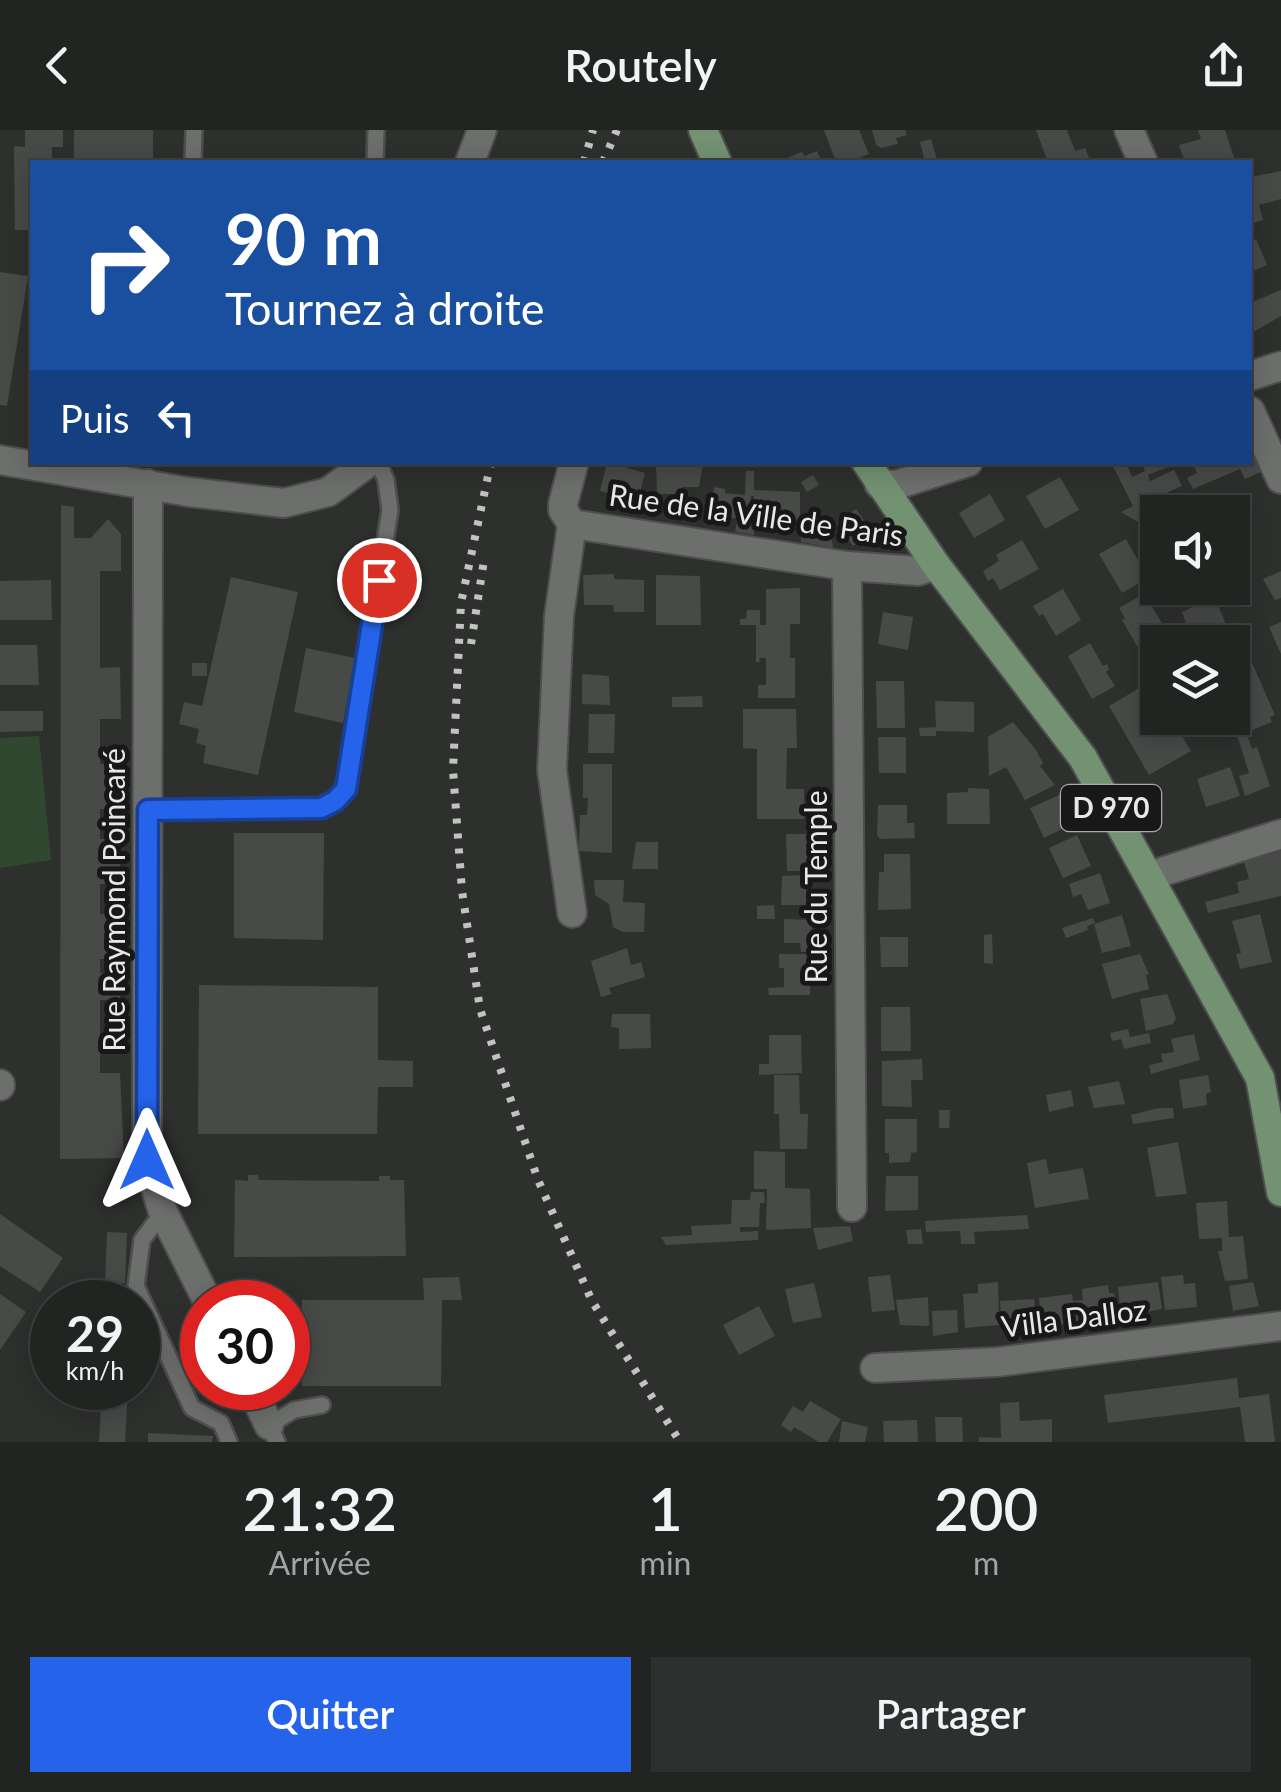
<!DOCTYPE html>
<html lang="fr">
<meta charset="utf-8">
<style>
:root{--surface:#222422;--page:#2e302f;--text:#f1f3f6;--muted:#a2a4a5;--line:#3f4140;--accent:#2563eb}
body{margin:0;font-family:Lato,sans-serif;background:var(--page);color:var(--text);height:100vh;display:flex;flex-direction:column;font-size:38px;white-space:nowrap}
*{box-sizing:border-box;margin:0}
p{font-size:32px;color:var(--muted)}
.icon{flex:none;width:55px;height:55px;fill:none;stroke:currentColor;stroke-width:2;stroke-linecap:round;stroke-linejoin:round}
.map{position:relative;height:1312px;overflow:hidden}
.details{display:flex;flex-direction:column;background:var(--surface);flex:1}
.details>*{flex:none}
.hud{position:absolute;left:30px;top:30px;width:1222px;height:305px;border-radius:0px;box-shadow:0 5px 25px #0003,0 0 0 2px var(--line);background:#1a4fa0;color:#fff;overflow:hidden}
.tools{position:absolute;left:1140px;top:365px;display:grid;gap:20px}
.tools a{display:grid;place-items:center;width:110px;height:110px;border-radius:0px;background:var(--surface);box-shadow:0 5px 25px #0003,0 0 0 2px var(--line);font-size:50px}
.speed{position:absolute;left:30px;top:1150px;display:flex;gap:20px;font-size:50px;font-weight:700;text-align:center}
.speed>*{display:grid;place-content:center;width:130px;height:130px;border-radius:50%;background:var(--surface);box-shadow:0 5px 25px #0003,0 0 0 2px var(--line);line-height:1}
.speed small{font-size:25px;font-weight:400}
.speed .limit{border:15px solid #d22;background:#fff;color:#111}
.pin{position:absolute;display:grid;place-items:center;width:85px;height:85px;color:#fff;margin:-42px;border:5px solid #fff;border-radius:50%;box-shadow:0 2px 10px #0007}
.me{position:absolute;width:110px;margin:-55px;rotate:0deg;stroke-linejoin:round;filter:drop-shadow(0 0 8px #0008)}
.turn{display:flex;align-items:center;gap:35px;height:210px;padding:0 30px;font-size:45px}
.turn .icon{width:130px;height:130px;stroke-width:2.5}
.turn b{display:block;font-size:70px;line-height:85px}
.then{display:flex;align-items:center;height:95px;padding:0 30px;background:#0003;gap:20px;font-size:38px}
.eta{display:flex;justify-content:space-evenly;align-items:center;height:170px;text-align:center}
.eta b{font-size:60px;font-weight:600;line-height:70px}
.button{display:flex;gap:20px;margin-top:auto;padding:20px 30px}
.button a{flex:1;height:115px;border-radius:0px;background:var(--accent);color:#fff;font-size:40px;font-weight:600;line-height:115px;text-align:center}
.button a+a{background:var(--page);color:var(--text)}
header{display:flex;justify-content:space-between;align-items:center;height:130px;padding:0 30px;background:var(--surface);font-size:45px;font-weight:600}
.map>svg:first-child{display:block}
.green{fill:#2f482f}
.building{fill:#484a48}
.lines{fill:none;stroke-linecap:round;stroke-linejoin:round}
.service-casing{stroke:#4d4e4d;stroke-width:20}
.minor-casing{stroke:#4d4e4d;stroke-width:32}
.tertiary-casing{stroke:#4d4e4d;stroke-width:32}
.primary-casing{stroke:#4d4e4d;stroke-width:32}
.service{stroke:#6d6f6d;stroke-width:15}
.minor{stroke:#6d6f6d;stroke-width:28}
.tertiary{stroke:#6d6f6d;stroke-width:28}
.primary{stroke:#729272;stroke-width:28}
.rail{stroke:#c1c2c1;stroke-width:8;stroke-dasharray:5 10;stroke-linecap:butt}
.route-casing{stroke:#184099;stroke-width:25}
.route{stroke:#2563eb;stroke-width:18}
.labels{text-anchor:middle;stroke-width:10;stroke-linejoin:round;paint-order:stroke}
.shield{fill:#171817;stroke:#a9aaa9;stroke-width:2.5}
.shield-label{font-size:28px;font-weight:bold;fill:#e7e8e7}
.street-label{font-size:30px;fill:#e7e8e7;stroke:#171817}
</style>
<header><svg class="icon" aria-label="back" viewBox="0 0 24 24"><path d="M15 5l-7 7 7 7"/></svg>Routely<svg class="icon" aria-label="share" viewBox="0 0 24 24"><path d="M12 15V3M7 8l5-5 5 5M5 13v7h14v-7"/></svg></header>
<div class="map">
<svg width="1281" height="1312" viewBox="0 0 1281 1312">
<rect width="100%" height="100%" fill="#2e302e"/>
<path class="green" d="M39,606L51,730L0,738V608Z"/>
<g class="building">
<path d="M25,0H63V17H52V32H32V100H15L14,16L25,17Z"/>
<rect x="74" y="0" width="79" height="32"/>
<path d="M824,0H859L869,24L849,32H836Z"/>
<path d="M872,0H905L907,5L896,8L898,14L881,18L876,15Z"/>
<path d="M1036,0H1067L1075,21L1085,18L1091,32H1048Z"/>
<path d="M1198,0H1225L1234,28L1221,32H1185L1179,15L1201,9Z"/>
<path d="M931,9L937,30L925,32L920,12Z"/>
<path d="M817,21L822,32H789L787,28L802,22L804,26Z"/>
<path d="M1281,41V69L1259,75L1263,90L1250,94V47Z"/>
<path d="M1256,109L1267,135L1250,142V112Z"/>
<path d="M0,142L28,146L7,276L0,275Z"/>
<path d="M1281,160V186L1250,204V173Z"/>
<path d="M1250,312L1263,341L1245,349L1240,339L1193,359L1187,348L1197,343L1192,332H1250Z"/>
<path d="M607,332L645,343L638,370L600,361Z"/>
<path d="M1111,332H1126L1132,347L1145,341L1142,332H1166L1168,337L1148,345L1150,351L1174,340L1182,356L1157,367L1160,373L1147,379L1149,385L1138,392L1121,382L1133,376Z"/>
<path d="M656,334H703L699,357H682V364H657Z"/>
<path d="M746,341H754V360L800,362V392L754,393V366H751L749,382L739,381L737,388L721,387L723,378L712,377L714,357L725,359V363L745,365Z"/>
<path d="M813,345L819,355L807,362L801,352Z"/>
<path d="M1060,347L1079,380L1045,399L1026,366Z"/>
<path d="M990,364L1005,390L974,408L959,383Z"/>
<path d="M61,375L74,377V408H91L108,389L121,404V441H100V538L120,537L121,589H100V634H121L120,679H100V709H120V754H100V784H120V829H100V843H121L120,870H100V943H120L124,1028L60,1029Z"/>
<path d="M856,379L879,411L869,417L864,409L853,416L837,393Z"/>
<path d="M742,390L754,393V405L735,402L737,392Z"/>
<path d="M800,392L830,393L833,418L801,412Z"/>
<path d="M1126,409L1148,448L1122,463L1099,424Z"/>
<path d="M1022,410L1039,439L1000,460L993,448L988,451L983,441L999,431L996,425Z"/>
<path d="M1281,441V468L1275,470L1263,449Z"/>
<path d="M614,444V449L644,450V482H614L613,475H584L583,445Z"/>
<path d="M656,445L700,446L701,495H656Z"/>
<path d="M231,447L298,462L258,645L203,633L206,616L196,613L199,599L179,594L184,572L202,576Z"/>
<path d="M51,450L52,490H0V451Z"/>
<path d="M800,458V494H790V528H795V568H758V555H766V528H759L760,532H756V495H740V489H746L747,480H760V495H766V459Z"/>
<path d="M1185,458H1198L1203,467L1213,463L1230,504L1225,506L1227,512H1206L1203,503L1192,510L1182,482L1193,477Z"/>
<path d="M1063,459L1081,490L1056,506L1043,484L1039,486L1033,476Z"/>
<path d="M1144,464L1172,509L1158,512V518L1143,526L1122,490L1125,488L1119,478Z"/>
<path d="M883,482L913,487L908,520L878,514Z"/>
<path d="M1281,492V524L1269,497Z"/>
<path d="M1090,513L1103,536L1107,534L1109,539L1106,542L1115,556L1092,569L1068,526Z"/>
<path d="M0,515H37L39,555H0Z"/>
<path d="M306,518L355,528L343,593L294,582Z"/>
<path d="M1249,526L1275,585L1270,587L1272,592L1250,601L1232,561V534Z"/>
<rect x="192" y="533" width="15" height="13"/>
<path d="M582,544L609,546L610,575L582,574Z"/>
<path d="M876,551H904L905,598H877Z"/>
<path d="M1141,557L1158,588H1171L1191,621L1149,645L1109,576Z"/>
<path d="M702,566L703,577H672V567Z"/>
<path d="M935,571L974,572V602L936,601V606H920L919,598L936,597Z"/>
<path d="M743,579H796L797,618H787L786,659H804V689H757V619L743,618Z"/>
<path d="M0,581H43V601L0,602Z"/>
<path d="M589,584H615L614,623H588Z"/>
<path d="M1013,592L1036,620L1043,633L1040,636L1055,655L1025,670L1006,637L989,646L988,607Z"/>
<path d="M1246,602L1252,619L1257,617L1270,656L1245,666L1239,646L1249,643L1237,605Z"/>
<path d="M878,607H906V643H879Z"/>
<path d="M583,634H612V723L579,721L580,685H587L588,668H583Z"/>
<path d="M1230,637L1240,666L1206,677L1197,649Z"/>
<path d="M968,658L989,659L990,694H947V663L968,662Z"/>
<path d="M1075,658L1080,669L1064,677L1072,694L1044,708L1030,678Z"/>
<path d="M878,675H907V693H914L915,708L880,709L877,705Z"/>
<path d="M234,703H324L323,810L234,808Z"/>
<path d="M786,704H811V707H820V717H812V741H787Z"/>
<path d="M1077,705L1091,736L1063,748L1049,718Z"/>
<path d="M636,712H658V739H632Z"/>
<path d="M1281,721V766L1208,783L1205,772L1239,763L1237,752L1249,749L1244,732Z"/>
<path d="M884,724H910L911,779L878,780L879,742H884Z"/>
<path d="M1100,743L1110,773L1088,780L1081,764L1073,767L1069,754Z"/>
<path d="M806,745V775H781L782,746Z"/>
<path d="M594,750H624L623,772L645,773L644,802H623L613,797L609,774L595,765Z"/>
<path d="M774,775L775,789H757V776Z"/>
<path d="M1260,784L1272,832L1240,839L1236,824L1241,823L1232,791Z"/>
<path d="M1122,785L1131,816L1102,823L1094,794Z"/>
<path d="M1093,788L1095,793L1087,796L1088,800L1066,808L1062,798Z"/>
<path d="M784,789L812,790V822H801L800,813H784Z"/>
<path d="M992,804L993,834L984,833V805Z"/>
<path d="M880,807H908V837H881Z"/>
<path d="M627,818L631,835L641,832L645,847L609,858L612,864L601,867L591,831Z"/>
<path d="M779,824H810V865H769L768,858L784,857V838H779Z"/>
<path d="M1140,824L1149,844L1146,845L1149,859L1112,869L1102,834Z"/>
<path d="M199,855L378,857V930L413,931V957H378L377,1004H198Z"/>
<path d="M1167,864L1176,888L1173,894L1146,901L1140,869Z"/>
<path d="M881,877H910L911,921H881Z"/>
<path d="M612,884H650L651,918L619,919V898L611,897Z"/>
<path d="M1128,899L1130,907L1149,903L1151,913L1124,919L1121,909L1112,911L1110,903Z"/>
<path d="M1194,904L1200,930L1151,944L1149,935L1163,932L1161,924L1174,922L1171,909Z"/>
<path d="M769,905H801L802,943L759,945V934H769Z"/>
<path d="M922,929L923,950H911L912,977L882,976V931Z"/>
<path d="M774,945H799L800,984H808L807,1019H780L779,984H774Z"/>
<path d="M1208,945L1211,962L1206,964L1207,975L1183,979L1179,950Z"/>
<path d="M1119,951L1125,974L1094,978L1088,957Z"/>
<path d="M1071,960L1074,976L1049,982L1046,965Z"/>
<path d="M1158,978H1173L1174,988L1133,994L1131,985Z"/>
<path d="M939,980H950L949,998H939Z"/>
<path d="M885,989H917V1022L911,1023L910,1032L889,1033V1023H885Z"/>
<path d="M1178,1012L1187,1064L1156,1067L1147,1018Z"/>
<path d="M754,1021L785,1022V1058L810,1059L811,1098L766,1100L767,1059H754Z"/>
<path d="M1046,1029L1049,1044L1083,1038L1089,1069L1035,1078L1027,1033Z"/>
<path d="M248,1045H258L259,1050L379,1051V1046H390V1050H404L406,1126L234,1127L235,1050L248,1051Z"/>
<path d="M886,1046H918V1080L885,1081Z"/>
<path d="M751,1062H764L765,1073H760L759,1097H740V1102L758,1101V1110L666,1115L661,1107L692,1105L691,1096L731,1094L732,1070H750Z"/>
<path d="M1227,1071L1229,1107L1243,1106L1248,1149L1225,1151L1218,1121H1222V1108L1199,1109L1196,1073Z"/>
<path d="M0,1084L63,1128L40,1162L0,1136Z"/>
<path d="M1027,1085L1029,1099L974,1102L975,1114H961L960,1101L926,1102L925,1091Z"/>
<path d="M850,1096L853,1111L818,1120L813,1098Z"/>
<path d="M921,1099L923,1114H908L906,1100Z"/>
<path d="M107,1102L127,1103L125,1153L105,1155Z"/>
<path d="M890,1145L895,1180L872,1182L868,1147Z"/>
<path d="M1183,1145L1184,1154L1195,1153L1197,1177L1165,1180L1161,1147Z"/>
<path d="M459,1147L462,1170H442L441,1256H302V1170H424L423,1148Z"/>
<path d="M998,1152L999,1195L965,1198L963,1164L978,1163V1154Z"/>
<path d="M1158,1152L1162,1179L1121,1187L1118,1157Z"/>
<path d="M1253,1152L1259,1176L1233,1181L1229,1156Z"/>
<path d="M814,1153L822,1187L793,1193L785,1159Z"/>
<path d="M1108,1155L1109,1163H1114L1115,1173H1111L1112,1187L1076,1192V1197L1066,1198V1194L1042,1196L1039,1168L1072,1164L1073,1171L1083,1170L1082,1159Z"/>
<path d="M0,1164L26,1182L0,1220Z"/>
<path d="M928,1167L929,1196L900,1195L896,1170Z"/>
<path d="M1034,1169L1037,1198L1002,1202L1000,1171Z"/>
<path d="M759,1176L775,1206L739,1225L723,1195Z"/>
<path d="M957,1180L958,1202L933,1206L932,1181Z"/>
<path d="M1237,1248L1239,1268L1269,1264L1275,1312H1245L1240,1277L1108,1293L1104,1265Z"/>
<path d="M102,1258H128L125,1312H99Z"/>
<path d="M810,1271L841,1289L827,1312H819L794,1297L791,1302L781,1295L793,1276L803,1282Z"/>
<path d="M1019,1272L1020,1291L1052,1289V1312H979V1307L1001,1308L1000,1273Z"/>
<path d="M935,1287H962L963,1312H936Z"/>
<path d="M917,1290L918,1312H884L883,1291Z"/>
<path d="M842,1291L868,1297L865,1312H839Z"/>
<path d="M148,1303L213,1306L212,1312H148Z"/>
</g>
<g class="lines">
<g class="service-casing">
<g id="service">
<path d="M193,32L194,0"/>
<path d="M375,32L376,0"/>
<path d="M148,680L321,678L335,671L346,659L390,380L386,350L378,332"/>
<path d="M163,1082L142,1110L136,1156L192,1278L221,1293L229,1312"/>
<path d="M277,1312L269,1295L294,1280L322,1275"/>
</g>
</g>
<g class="minor-casing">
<g id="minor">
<path d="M1129,0L1143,32"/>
<path d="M1250,246L1281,236"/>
<path d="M1250,281L1281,349"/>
<path d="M574,332L563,374V380L572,394L847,436L918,441L936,435"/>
<path d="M148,354L147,1030L163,1082L208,1172"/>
<path d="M879,354L896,355L968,332"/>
<path d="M847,436L852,1077"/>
<path d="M1149,746L1281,704"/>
<path d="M572,783L552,640L559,486L572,394"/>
<path d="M0,954V956"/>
<path d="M875,1238L997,1232L1281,1196"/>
<path d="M251,1258L269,1295"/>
</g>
</g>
<g class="tertiary-casing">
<g id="tertiary">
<path d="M470,32L482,0"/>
<path d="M0,330L189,362L284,373L328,362L369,332"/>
</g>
</g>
<g class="primary-casing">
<g id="primary">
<path d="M703,0L717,32"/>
<path d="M866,332L936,435L1083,628L1260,948L1281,1062"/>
</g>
</g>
<use href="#service" class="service"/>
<use href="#minor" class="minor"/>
<use href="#tertiary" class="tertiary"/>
<use href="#primary" class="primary"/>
<g class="rail">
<path d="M584,32L593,0"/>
<path d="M603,32L617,0"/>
<path d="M491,332L461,473L453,640L462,761L480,879L538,1050L592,1171L680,1312"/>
<path d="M471,514L484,430"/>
</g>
</g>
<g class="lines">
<g class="route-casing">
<path id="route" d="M147,1030L148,680L321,678L335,671L346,659L379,450"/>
</g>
<use href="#route" class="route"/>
</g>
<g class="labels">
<rect class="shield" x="1061" y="655" width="100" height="46" rx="8"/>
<g class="shield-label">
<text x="1111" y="688">D 970</text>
</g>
<g class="street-label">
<text transform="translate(756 386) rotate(8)" y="10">Rue de la Ville de Paris</text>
<text transform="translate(817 757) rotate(-90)" y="10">Rue du Temple</text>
<text transform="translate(115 770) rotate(-90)" y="10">Rue Raymond Poincaré</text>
<text transform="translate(1074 1189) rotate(-7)" y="10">Villa Dalloz</text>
</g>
</g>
</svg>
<div class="tools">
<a><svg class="icon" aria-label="sound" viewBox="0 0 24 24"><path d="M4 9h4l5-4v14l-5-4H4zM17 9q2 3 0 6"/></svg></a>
<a><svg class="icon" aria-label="layers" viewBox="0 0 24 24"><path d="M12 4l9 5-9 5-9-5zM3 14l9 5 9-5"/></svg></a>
</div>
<div class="speed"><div>29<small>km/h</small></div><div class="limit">30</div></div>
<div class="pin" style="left:379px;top:450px;background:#d93025"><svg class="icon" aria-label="arrive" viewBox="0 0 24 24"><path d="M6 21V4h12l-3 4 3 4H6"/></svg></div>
<svg class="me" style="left:147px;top:1030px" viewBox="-20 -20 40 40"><path d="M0-17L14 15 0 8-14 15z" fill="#2563eb" stroke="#fff" stroke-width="4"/></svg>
<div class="hud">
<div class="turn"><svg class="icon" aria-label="right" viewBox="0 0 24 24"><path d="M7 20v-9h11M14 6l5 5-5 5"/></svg><div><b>90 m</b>Tournez à droite</div></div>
<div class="then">Puis<svg class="icon" aria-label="left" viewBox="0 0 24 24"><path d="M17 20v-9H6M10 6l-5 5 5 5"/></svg></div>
</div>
</div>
<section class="details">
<div class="eta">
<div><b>21:32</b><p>Arrivée</p></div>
<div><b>1</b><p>min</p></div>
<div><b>200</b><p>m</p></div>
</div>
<div class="button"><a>Quitter</a><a>Partager</a></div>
</section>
